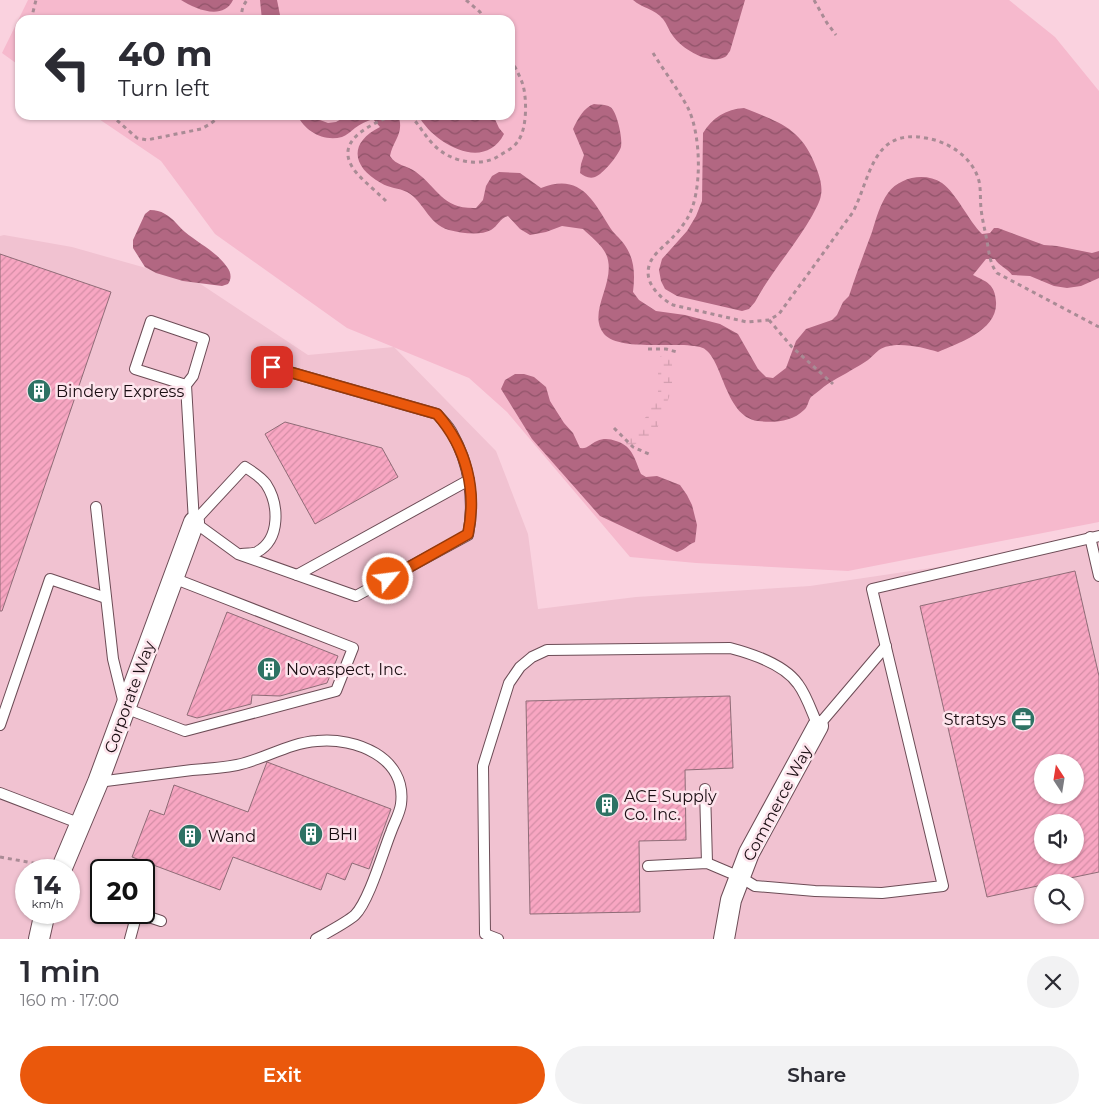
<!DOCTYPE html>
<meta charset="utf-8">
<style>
:root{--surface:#fff;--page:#f2f2f3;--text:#2b2b33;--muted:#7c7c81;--accent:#ea580c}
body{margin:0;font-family:Montserrat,sans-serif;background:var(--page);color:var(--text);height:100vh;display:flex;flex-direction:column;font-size:19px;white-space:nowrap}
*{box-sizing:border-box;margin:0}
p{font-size:16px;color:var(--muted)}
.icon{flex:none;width:28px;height:28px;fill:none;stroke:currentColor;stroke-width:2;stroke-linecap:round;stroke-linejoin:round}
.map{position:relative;height:939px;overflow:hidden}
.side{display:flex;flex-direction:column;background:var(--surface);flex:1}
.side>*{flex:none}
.top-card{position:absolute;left:15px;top:15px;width:500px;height:105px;border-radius:15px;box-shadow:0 1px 4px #0004;background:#fff;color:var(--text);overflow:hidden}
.needle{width:32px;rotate:348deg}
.controls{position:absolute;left:1034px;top:754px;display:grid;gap:10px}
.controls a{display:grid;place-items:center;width:50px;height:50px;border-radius:50%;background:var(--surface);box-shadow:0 1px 4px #0004;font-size:25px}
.speed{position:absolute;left:15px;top:859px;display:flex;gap:10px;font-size:25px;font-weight:700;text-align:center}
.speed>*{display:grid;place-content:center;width:65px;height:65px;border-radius:50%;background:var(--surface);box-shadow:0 1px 4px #0004;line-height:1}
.speed small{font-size:12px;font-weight:400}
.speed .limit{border:2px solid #111;border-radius:8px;background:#fff;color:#111}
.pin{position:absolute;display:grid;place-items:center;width:42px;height:42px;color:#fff;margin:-21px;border-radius:10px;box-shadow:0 2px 8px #0006}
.me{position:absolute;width:55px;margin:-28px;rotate:61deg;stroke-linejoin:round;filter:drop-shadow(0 0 4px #0008)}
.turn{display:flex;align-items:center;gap:18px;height:105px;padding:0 20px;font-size:22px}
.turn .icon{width:65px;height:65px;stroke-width:2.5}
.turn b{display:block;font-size:35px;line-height:42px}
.round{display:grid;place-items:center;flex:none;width:52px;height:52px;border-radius:26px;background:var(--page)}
.summary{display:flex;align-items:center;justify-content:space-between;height:85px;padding:0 20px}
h1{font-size:30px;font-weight:600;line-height:38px}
.cta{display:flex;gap:10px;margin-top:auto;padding:10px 20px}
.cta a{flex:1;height:58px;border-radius:30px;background:var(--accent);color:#fff;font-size:20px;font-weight:600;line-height:58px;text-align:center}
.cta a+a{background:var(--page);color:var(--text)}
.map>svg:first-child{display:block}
.built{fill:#f1c2d1;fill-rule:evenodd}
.grass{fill:#f6b9cd}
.wetland{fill:url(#wetland-marsh)}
.water{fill:url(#water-waves)}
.building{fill:url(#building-hatch);stroke:#8f6c77;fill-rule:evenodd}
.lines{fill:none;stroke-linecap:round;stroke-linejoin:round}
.lane-casing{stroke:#6c4c56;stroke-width:12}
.street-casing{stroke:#6c4c56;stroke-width:22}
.path{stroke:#a98b95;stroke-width:3;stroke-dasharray:4 4;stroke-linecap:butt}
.lane{stroke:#fff;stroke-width:10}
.street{stroke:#fff;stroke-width:20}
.route-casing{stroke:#983908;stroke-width:12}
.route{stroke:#ea580c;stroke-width:9}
.labels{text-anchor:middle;stroke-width:5;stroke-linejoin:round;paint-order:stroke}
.poi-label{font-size:16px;fill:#1b0e13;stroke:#fde4ec;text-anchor:start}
.street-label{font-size:16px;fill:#1b0e13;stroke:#fde4ec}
</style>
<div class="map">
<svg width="1099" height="939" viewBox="0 0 1099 939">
<defs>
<pattern id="wetland-marsh" width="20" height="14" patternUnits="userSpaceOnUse" patternTransform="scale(1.25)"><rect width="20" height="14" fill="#f6b9cd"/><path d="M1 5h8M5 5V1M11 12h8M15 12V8" fill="none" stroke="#d29eaf"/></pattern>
<pattern id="water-waves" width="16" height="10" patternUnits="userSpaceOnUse" patternTransform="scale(1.25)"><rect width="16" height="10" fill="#b26782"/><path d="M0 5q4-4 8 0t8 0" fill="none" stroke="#905369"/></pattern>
<pattern id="building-hatch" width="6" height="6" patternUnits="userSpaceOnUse" patternTransform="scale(1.25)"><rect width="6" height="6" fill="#f8a6c2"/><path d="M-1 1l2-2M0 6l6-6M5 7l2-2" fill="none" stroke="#d48ea6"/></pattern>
</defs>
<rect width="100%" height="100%" fill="#fad2df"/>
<path class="built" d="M4,235L72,247L199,283L308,355L394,347L496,451L528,534L538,609L636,597L810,586L1099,543V939H0V236ZM1042,762H1075V795H1042ZM1042,822H1075V855H1042ZM26,870H69V912H26ZM101,870H144V912H101ZM1042,882H1075V915H1042Z"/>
<path class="grass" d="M28,0H1009L1055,37L1099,91V522L848,571L696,563L630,557L507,412L469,378L347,328L215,234L161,161L93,115H510V20H20V66L2,53Z"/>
<path class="wetland" d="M666,354L670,355L672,358V383L671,392L654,437L650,440L635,444L631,450L625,444L648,414L658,394V359L661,356Z"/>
<g class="water">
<path d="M181,0H233C223,21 195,9 181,0Z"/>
<path d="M260,0H277L281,20H262Z"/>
<path d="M633,0H745L730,51C728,53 727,56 725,57C709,66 681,48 673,36C669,31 667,24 663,19C655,9 642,8 633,0Z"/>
<path d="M594,104C599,105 606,104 610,107C617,110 623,140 621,147C618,156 603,174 595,177C589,179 584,176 580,173L581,164L584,155L573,129C577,120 584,107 594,104Z"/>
<path d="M744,108C776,121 800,127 814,162C818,172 823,184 821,195C820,202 815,210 812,216C795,246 771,272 755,302L749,309L742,311L677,296L665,289L661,281L659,270L662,259L687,231L696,216L702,201L703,133C712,118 726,109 744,108Z"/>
<path d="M297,115H315L320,120L328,123L336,122L349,115H398C405,133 393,140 390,156C396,166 407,165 416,172C439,189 442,209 476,208L483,200L486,186L492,176L499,172L520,173L541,188C579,173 592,198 609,226C613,233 620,238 624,244C635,259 635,275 633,292L639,300L656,311L685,315L720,324L738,334L758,369L766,377L773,378L786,368L796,341L806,329L832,320L837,315L843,302L849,296C856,275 864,253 872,232C876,219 880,204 888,193C900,177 925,172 942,183C957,194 968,220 982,234L990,233L994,228H998L1044,245L1057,246L1092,253L1099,251V278L1081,286L1067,288L1054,286L1030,276L1012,275C1007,268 999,266 995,259H986L973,275C987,282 995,284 996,302C998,330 959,343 938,352C923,347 893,340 879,350C875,353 872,357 868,360C864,363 860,365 855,368C844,375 830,381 820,390C817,392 814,395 811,397C808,401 808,407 804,410C792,422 773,423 758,421C723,417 723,352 700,347C676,341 620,352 604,334C586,312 618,281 606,254C602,245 590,236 583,229L562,226L546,232L530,235L520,229L508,216C500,218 498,226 491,230C480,236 461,233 449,230C428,224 423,200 407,192C399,188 389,188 381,183C352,167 348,143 380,127L373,119C367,121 360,124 355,128C351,131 347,135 342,137C323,142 305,131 297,115Z"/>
<path d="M418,115H493L499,128L504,134C484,173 433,143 418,115Z"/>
<path d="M150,210C156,210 160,211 165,214C173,218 178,226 185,232C198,243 217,252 227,267C231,272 232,279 228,284L222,286L183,281L156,273L145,267L133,248V240L145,214Z"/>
<path d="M515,374H524L534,377L546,387L550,401L564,423L573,433L580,448C588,449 590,444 597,441C604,438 610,439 616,441C633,446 635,460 641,474L646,477L657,476L680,485L687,495L692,505L697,525L695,542C687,545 685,550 677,552L600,516L532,439L501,389L505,380Z"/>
</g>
<g class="building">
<path d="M0,254L111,292L2,611H0Z"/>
<path d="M285,422L382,448L398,477L315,524L265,434Z"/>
<path d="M1075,571L1099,676V872L1051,882H1042V885L987,897L920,606ZM1042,762H1075V795H1042ZM1042,822H1075V855H1042Z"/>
<path d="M227,612L338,656L327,683L280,696L252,695L251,704L197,718L187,715Z"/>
<path d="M730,696L733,768L685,770L686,840L639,841L640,912L530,914L526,701Z"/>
<path d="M267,762L391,809L369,869L352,863L345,880L327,873L321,890L233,857L220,890L132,857L150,810L164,815L174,785L248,812Z"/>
</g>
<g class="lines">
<g class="lane-casing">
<g id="lane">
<path d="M186,385L135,369L151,321L204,339L193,376L186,385L194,522"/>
<path d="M96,507L113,659L125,708L185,731L336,691L353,648L173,578"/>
<path d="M194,522L238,554L356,596L468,535C475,500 469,463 452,433C449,426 442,420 437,414L272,367"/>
<path d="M194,522L245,467C253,472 261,477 266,484C279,504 281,539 257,552C253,554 247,553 242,554"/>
<path d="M1090,537L1099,576"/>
<path d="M297,575L469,480"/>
<path d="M0,725L50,579L106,598"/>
<path d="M98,782C129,778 161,774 192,770C207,769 222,768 237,765C265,759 288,743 317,741C355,737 407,757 401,804C400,813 394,823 391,832C383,852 369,901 355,915C346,923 326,933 316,939"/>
<path d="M705,789L707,863"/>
<path d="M0,793L81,824"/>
<path d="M648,866L707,863L740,877L755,886L815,891L882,893L943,886L872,589L1099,536"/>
<path d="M130,939L137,913L161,921"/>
<path d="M498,939L485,934L483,766L509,683L520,667L532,657L547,650L730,648C753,654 784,664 798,684C807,696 812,713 818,726L886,646"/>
</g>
</g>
<g class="street-casing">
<g id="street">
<path d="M61,870L98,782L194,522"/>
<path d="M39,939L45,912"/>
<path d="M724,939L731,900L749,853L818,726"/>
</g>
</g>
<g class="path">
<path d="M466,0L480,12L485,20"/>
<path d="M814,0L827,23L836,35"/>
<path d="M31,20L36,0"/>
<path d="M242,20C241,12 242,7 247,0"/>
<path d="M653,53C664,71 678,89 688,108C701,134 703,193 687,219C683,225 678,232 673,237C665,246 652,254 649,266C644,283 660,298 673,305L747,322L769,320L779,314L853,212C871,177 872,128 926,138C950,142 973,158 979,181C981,190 980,199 981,208C982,219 985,230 987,241C989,253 990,264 997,273L1099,327"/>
<path d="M111,115L137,138L147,140L201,129L210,124L222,115"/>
<path d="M410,115C424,130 429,146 449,156C463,163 483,165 497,157C503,153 514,148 518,141C527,129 527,100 523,85C520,76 515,67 510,58"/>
<path d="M386,201C376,191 364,182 355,171C332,141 370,125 393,115"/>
<path d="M769,320L792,347L833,384"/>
<path d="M648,349H666L677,352"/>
<path d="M614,428L633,447L651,455"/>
<path d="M0,857L44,865"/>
</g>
<use href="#lane" class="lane"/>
<use href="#street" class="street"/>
</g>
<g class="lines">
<g class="route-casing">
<path id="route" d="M272,367L437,414C467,448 477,491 468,534L388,579"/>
</g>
<use href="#route" class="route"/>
</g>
<defs>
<g id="building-disc" transform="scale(1.25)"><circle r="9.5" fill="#2e7264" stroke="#fde4ec"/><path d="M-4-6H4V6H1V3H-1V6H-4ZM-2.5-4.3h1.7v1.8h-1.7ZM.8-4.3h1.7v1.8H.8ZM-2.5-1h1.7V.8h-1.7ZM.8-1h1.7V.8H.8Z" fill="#fff"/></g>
<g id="office-disc" transform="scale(1.25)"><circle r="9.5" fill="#2e7264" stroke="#fde4ec"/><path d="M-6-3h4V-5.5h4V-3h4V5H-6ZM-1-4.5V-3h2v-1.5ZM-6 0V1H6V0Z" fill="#fff"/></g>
</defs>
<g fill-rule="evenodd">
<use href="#building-disc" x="39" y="391"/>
<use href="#building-disc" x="269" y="669"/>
<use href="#office-disc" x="1023" y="719"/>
<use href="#building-disc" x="607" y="805"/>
<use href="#building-disc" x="311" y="834"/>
<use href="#building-disc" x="190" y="836"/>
</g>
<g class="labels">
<g class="poi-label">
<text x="56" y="397">Bindery Express</text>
<text x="286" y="675">Novaspect, Inc.</text>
<text x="1006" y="725" text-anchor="end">Stratsys</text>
<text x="624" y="802">ACE Supply<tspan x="624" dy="18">Co. Inc.</tspan></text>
<text x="328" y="840">BHI</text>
<text x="208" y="842">Wand</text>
</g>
<g class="street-label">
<text transform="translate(129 697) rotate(-70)" y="6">Corporate Way</text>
<text transform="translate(777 803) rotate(-62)" y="6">Commerce Way</text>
</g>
</g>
</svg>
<div class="controls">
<a><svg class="needle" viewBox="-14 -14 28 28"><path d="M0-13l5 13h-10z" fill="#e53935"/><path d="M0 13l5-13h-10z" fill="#7c7c81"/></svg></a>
<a><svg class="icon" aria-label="sound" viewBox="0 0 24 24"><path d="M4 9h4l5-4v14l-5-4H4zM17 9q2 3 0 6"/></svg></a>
<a><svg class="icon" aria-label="search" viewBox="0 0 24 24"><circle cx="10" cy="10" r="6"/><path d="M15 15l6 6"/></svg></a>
</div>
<div class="speed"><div>14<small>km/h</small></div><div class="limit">20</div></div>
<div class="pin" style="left:272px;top:367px;background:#d93025"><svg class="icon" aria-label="arrive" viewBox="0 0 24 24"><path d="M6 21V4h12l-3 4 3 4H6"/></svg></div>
<svg class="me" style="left:388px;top:579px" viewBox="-20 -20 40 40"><circle r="17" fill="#ea580c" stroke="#fff" stroke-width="3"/><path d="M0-11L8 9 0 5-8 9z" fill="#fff"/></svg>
<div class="top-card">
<div class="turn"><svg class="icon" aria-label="left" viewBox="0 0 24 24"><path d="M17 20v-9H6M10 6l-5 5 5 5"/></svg><div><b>40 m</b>Turn left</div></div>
</div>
</div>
<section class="side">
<div class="summary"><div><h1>1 min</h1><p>160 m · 17:00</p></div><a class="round"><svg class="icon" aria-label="close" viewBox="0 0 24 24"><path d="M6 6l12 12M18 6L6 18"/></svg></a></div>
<div class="cta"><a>Exit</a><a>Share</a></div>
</section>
